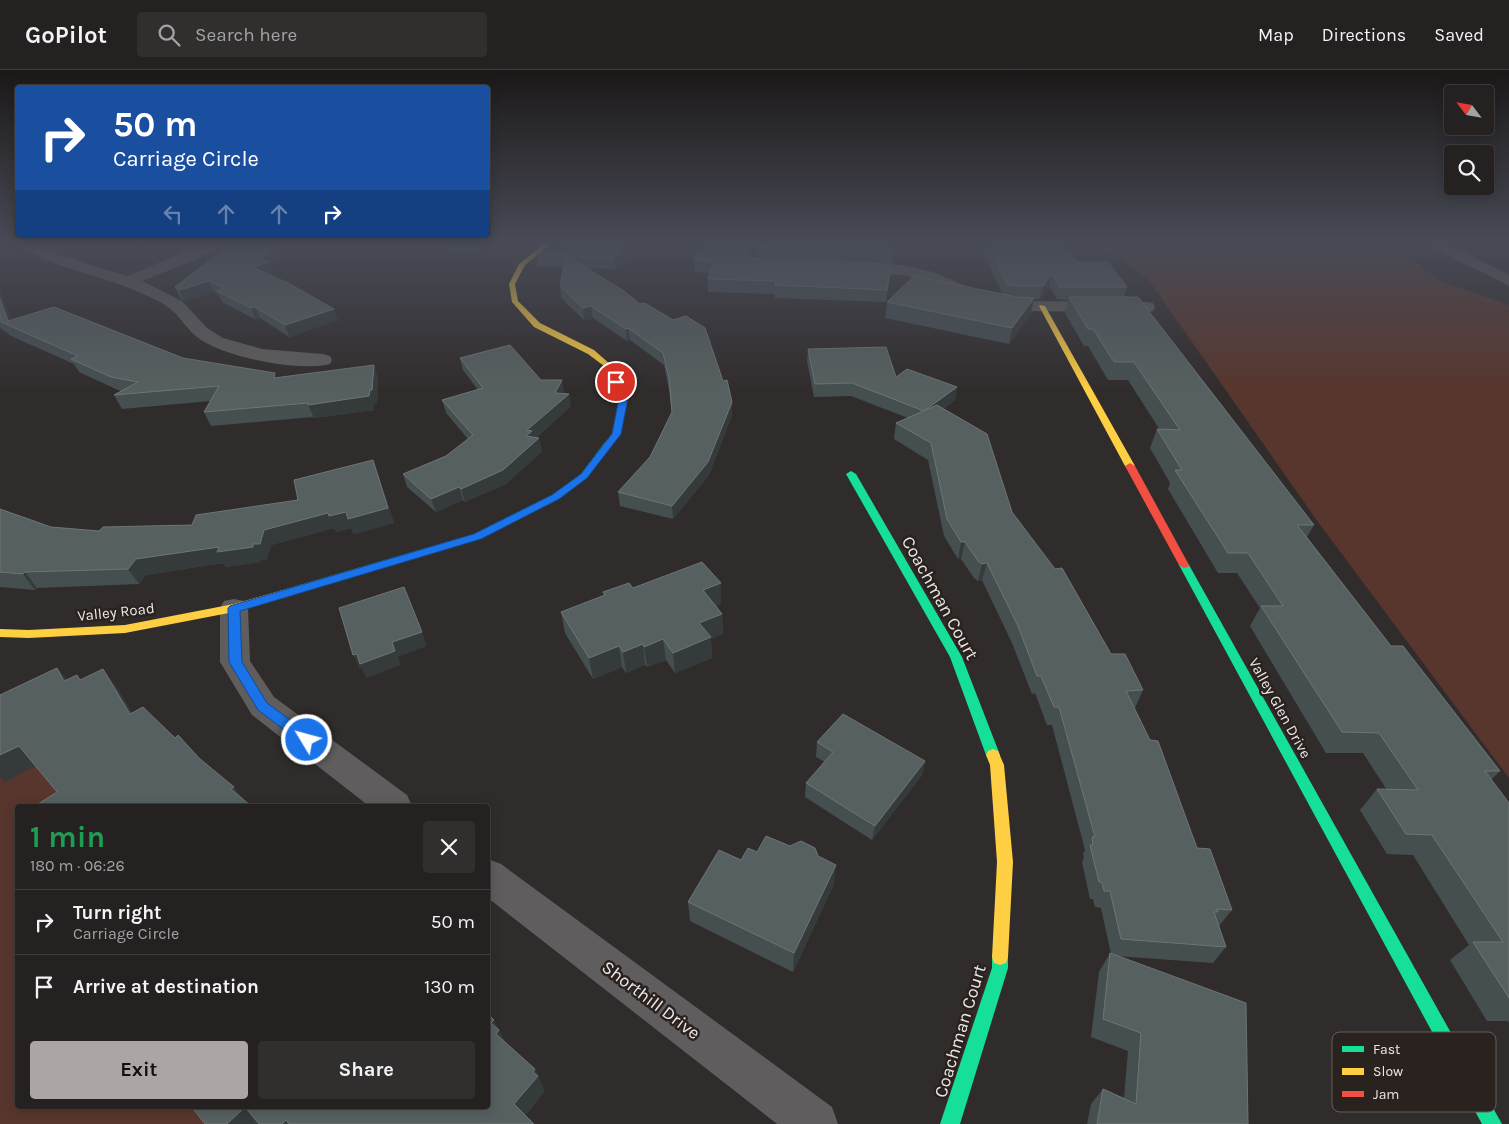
<!DOCTYPE html>
<meta charset="utf-8">
<style>
:root{--surface:#252121;--page:#312e2e;--text:#f1f3f6;--muted:#a3a3a5;--line:#423e3f;--accent:#aba6a4}
body{margin:0;font-family:Karla,sans-serif;background:var(--page);color:var(--text);height:100vh;display:flex;flex-direction:column;font-size:19px;white-space:nowrap}
*{box-sizing:border-box;margin:0}
p{font-size:16px;color:var(--muted)}
.icon{flex:none;width:28px;height:28px;fill:none;stroke:currentColor;stroke-width:2;stroke-linecap:round;stroke-linejoin:round}
.map{position:relative;flex:1;overflow:hidden}
.sheet{position:absolute;left:15px;top:734px;width:475px;height:305px;display:flex;flex-direction:column;background:var(--surface);border-radius:5px;box-shadow:0 2px 12px #0003,0 0 0 1px var(--line)}
.sheet>*{flex:none}
.hud{position:absolute;left:15px;top:15px;width:475px;height:152px;border-radius:5px;box-shadow:0 2px 12px #0003,0 0 0 1px var(--line);background:#1a4fa0;color:#fff;overflow:hidden}
.needle{width:32px;rotate:301deg}
.fabs{position:absolute;left:1444px;top:15px;display:grid;gap:10px}
.fabs a{display:grid;place-items:center;width:50px;height:50px;border-radius:5px;background:var(--surface);box-shadow:0 2px 12px #0003,0 0 0 1px var(--line);font-size:25px}
.pin{position:absolute;display:grid;place-items:center;width:42px;height:42px;color:#fff;margin:-21px;border:2px solid #fff;border-radius:50%;box-shadow:0 1px 5px #0007}
.me{position:absolute;width:55px;margin:-28px;rotate:307deg;stroke-linejoin:round;filter:drop-shadow(0 0 4px #0008)}
.turn{display:flex;align-items:center;gap:18px;height:105px;padding:0 15px;font-size:22px}
.turn .icon{width:65px;height:65px;stroke-width:2.5}
.turn b{display:block;font-size:35px;line-height:42px}
.lanes{display:flex;align-items:center;height:48px;padding:0 15px;background:#0003;justify-content:center;gap:25px;direction:ltr}
.lanes .off{opacity:.35}
.round{display:grid;place-items:center;flex:none;width:52px;height:52px;border-radius:5px;background:var(--page)}
.head{display:flex;align-items:center;justify-content:space-between;height:85px;padding:0 15px}
h1{font-size:30px;font-weight:700;line-height:38px;color:#1e9e55}
.action{display:flex;gap:10px;margin-top:auto;padding:10px 15px}
.action a{flex:1;height:58px;border-radius:5px;background:var(--accent);color:#111;font-size:20px;font-weight:700;line-height:58px;text-align:center}
.action a+a{background:var(--page);color:var(--text)}
ul{padding:0;list-style:none}
li{display:flex;align-items:center;gap:15px;height:65px;padding:0 15px;border-top:1px solid var(--line)}
li div{flex:1}
li b{display:block;font-size:19px}
li em{font-style:normal}
header{display:flex;align-items:center;gap:30px;box-sizing:border-box;height:70px;padding:0 25px;background:var(--surface);border-bottom:1px solid var(--line)}
header strong{font-size:24px}
nav{display:flex;gap:28px;margin-inline-start:auto;font-size:18px}
.search{width:350px;height:45px;background:var(--page);display:flex;align-items:center;gap:12px;box-sizing:border-box;padding:0 18px;border-radius:5px;color:var(--muted);font-size:19px}
.map>svg:first-child{display:block}
.green{fill:#58362d}
.lines{fill:none;stroke-linecap:round;stroke-linejoin:round}
.street{fill:#5f5d5d;fill-rule:evenodd}
.fast{fill:#16e098;fill-rule:evenodd}
.slow{fill:#ffcf43;fill-rule:evenodd}
.jam{fill:#f24e42;fill-rule:evenodd}
.wall{fill:#454f50}
.shaded-wall{fill:#353a3b}
.building{fill:#576060;stroke:#6e7575}
.route{fill:#1a73e8;stroke:#114b97}
.labels{text-anchor:middle;stroke-width:5;stroke-linejoin:round;paint-order:stroke}
.street-label{font-size:15px;fill:#ece7e5;stroke:#2a221f}
.near-street-label{font-size:18px;fill:#ece7e5;stroke:#2a221f}
.key{fill:#2a221f;stroke:#645d5a;stroke-width:1}
.key-label{font-size:14px;fill:#ece7e5}
</style>
<header>
<strong>GoPilot</strong>
<div class="search"><svg class="icon" aria-label="search" viewBox="0 0 24 24"><circle cx="10" cy="10" r="6"/><path d="M15 15l6 6"/></svg>Search here</div>
<nav><a>Map</a><a>Directions</a><a>Saved</a></nav>
</header>
<div class="map">
<svg width="1509" height="1054" viewBox="0 0 1509 1054">
<rect width="100%" height="100%" fill="#312c2c"/>
<g class="green">
<path d="M1099,174H1391L1440,211L1509,235V708L1318,452L1148,209Z"/>
<path d="M0,664L106,736H18V1036H401L417,1054H0Z"/>
</g>
<g class="lines">
<g class="street">
<path d="M18,174H36L59,185L127,206L205,174H223L221,177L197,189L142,211L182,231L207,258L223,268L262,279L323,284L330,286L332,290L330,294C299,302 222,287 197,267C188,260 182,250 174,242C165,233 152,228 141,223C101,205 58,199 20,177Z"/>
<path d="M1430,174H1448L1509,205V216L1432,177Z"/>
<path d="M853,194L902,195L933,202L980,222L1014,231L1147,232L1153,233L1155,237L1153,241L1147,242L1014,241L968,230L928,211L902,205L848,202L845,199L848,196Z"/>
<path d="M234,529L244,531L248,538L250,591L274,627L407,725L412,736H369L252,645L220,592V538L224,531Z"/>
<path d="M488,789L501,794L832,1037L838,1054H777L488,828Z"/>
</g>
<g class="fast">
<path d="M608,371L612,374L587,408L558,429L482,468L283,528L277,524L279,521L474,464L552,425L581,404L605,372Z"/>
<path d="M851,401L856,404L962,587L1000,685L998,689L993,691L988,689L986,685L950,587L846,404Z"/>
<path d="M1184,492L1189,495L1502,1054H1482L1179,495Z"/>
<path d="M1000,879L1006,881L1008,887V898L960,1054H940L992,898V887L994,881Z"/>
</g>
<g class="slow">
<path d="M544,174H551L525,195L515,214L518,231L540,253L594,280L611,295L628,328L620,364L611,376H605L604,374L612,364L620,328L604,296L588,284L534,257L512,232L509,214L519,194Z"/>
<path d="M1040,235L1045,236L1135,396L1133,398L1130,399L1125,396L1039,236Z"/>
<path d="M283,520L287,521L289,524L287,527L234,542L125,563L29,568L0,567V559L29,560L125,555L234,534Z"/>
<path d="M993,679L998,681L1004,695L1013,792L1008,887L1006,893L1000,895L994,893L992,887L997,792L990,695L986,685L988,681Z"/>
</g>
<path class="jam" d="M1130,393L1135,396L1189,495L1188,497L1184,498L1179,495L1125,396Z"/>
</g>
<g class="wall">
<path d="M106,174H144L131,179Z"/>
<path d="M232,174H295L270,195L273,203L268,204L338,250L289,267L260,248L256,250L222,232L218,224L214,222L185,231L180,228L175,217Z"/>
<path d="M444,174H494L481,182H446Z"/>
<path d="M566,174H640L615,199L586,198L723,311L732,332V345L709,405L673,449L620,436L618,422L650,387L672,342L669,320L664,295L630,270L627,271L593,248L584,250L561,228L560,216L564,197L538,196L536,185Z"/>
<path d="M701,174H895L892,193L797,190L890,206L886,232L775,228V224L708,222V209L710,203L695,202L694,190Z"/>
<path d="M979,174H1065L1076,192L1127,217L1124,227L1314,455L1307,467L1391,576L1500,701L1491,710L1509,733V953L1508,951H1487L1450,890L1469,875L1413,785L1387,784L1360,740L1377,719L1387,720L1363,683H1326L1250,556L1260,538L1237,503H1218L1168,419L1170,413L1150,378L1157,359L1160,360L1128,310H1108L1088,276H1084L1065,243L1068,230L1057,229L1049,216L1040,229H1034L1031,243L1009,274L885,248L887,232L1003,225Z"/>
<path d="M0,218L11,250L277,308H378L377,333L374,334V340L314,348L313,347L211,356L204,342L211,331L122,339L114,325L122,321L118,320L79,302L74,294L9,265L8,263L0,258Z"/>
<path d="M808,279L896,307L957,317L955,330L943,339L1012,442L1111,584L1143,620L1135,638H1134L1197,778L1232,840L1219,856L1226,877L1213,893L1116,886L1248,1054H1087L1091,1034L1103,1019L1124,1028L1128,981L1091,967L1099,902L1110,883L1111,884L1101,838L1095,837L1093,829H1090L1082,792L1084,787L1083,784L1085,780L1052,655H1047L1035,623L1032,624L1012,573L982,510L978,511L974,508L961,489H958L944,466L928,390L894,369L896,353L908,348L851,326L814,327L807,291Z"/>
<path d="M460,288L541,310L564,322L563,324L571,336L536,368L542,381L506,414L465,432L463,430L436,442L407,417L403,404L446,386L468,369L446,343L442,330L478,320L463,300Z"/>
<path d="M378,405L394,453L354,464L351,458L336,462L334,458L271,475L267,489L261,490V492L226,497L223,493L146,505L139,514L37,518L35,520L0,517V439L51,457L99,461L192,455L298,430Z"/>
<path d="M721,513V534L716,536L722,544L723,564L711,569L712,588L675,603L666,590L647,597L645,595L626,603L622,597L593,609L565,563L561,542L604,526L603,522L633,518Z"/>
<path d="M817,672L925,691L922,705L872,770L805,727L806,713L825,692L816,687Z"/>
<path d="M790,776L818,786L834,814L793,902L690,851L688,832L741,790L757,782Z"/>
</g>
<g class="shaded-wall">
<path d="M129,174H144L131,179Z"/>
<path d="M279,174H295L270,195L273,203L256,208L252,197L261,188Z"/>
<path d="M479,174H494L481,182Z"/>
<path d="M629,174H640L615,199L614,188Z"/>
<path d="M757,177V189L751,192L747,184L751,179Z"/>
<path d="M1052,203L1049,216L1040,229L1043,216Z"/>
<path d="M209,211L214,222L185,231L179,220Z"/>
<path d="M0,218L14,258L8,251L0,228Z"/>
<path d="M1034,228L1031,243L1009,274L1012,258Z"/>
<path d="M591,236L593,248L584,250L583,238Z"/>
<path d="M255,237L260,248L256,250L251,238Z"/>
<path d="M334,239L338,250L289,267L285,255Z"/>
<path d="M628,258L630,270L627,271L626,259Z"/>
<path d="M374,295L378,308L377,333L374,334V340L314,348L308,335Z"/>
<path d="M562,310L564,322L559,333L569,324L571,336L533,370L539,368L542,381L506,414L465,432L461,419L526,366L527,360L555,323Z"/>
<path d="M957,317L955,330L922,354L924,341Z"/>
<path d="M732,332V345L709,405L673,449L672,436Z"/>
<path d="M373,390L394,453L354,464L351,458L336,462L334,458L271,475L267,489L261,490V492L226,497L223,493L146,505L139,514L128,499L136,489L219,477L253,474L264,460Z"/>
<path d="M459,417L463,430L436,442L431,429Z"/>
<path d="M961,472H965L961,489H958Z"/>
<path d="M987,493L982,510L978,511L982,494Z"/>
<path d="M25,502L37,518L35,520L23,504Z"/>
<path d="M721,513V534L704,541L703,520Z"/>
<path d="M722,544L723,564L711,569L712,588L675,603L673,583L699,553Z"/>
<path d="M422,562L427,576L398,587L401,595L366,608L362,599H360L353,585Z"/>
<path d="M663,569L666,590L647,597L644,577Z"/>
<path d="M643,574L645,595L626,603L623,582Z"/>
<path d="M619,576L622,597L593,609L589,588Z"/>
<path d="M57,598L74,618L64,611Z"/>
<path d="M103,599L118,619L145,664L130,644Z"/>
<path d="M19,676L37,695L5,712L0,707V685Z"/>
<path d="M925,691L922,705L872,770L875,756Z"/>
<path d="M234,717L248,736L231,719Z"/>
<path d="M836,795L834,814L793,902L794,883Z"/>
<path d="M494,950L508,977L505,981L491,953Z"/>
<path d="M535,999L545,1021L523,1049L514,1034Z"/>
<path d="M245,1037L261,1054H227Z"/>
<path d="M286,1050L290,1054H282Z"/>
</g>
<g class="building">
<path d="M232,174H279L261,188L269,192L252,197L290,214L334,239L285,255L255,237L251,238L217,221L225,218L209,211L179,220L175,217Z"/>
<path d="M566,174H629L614,188L567,186L624,221L640,234L645,233L673,250L686,246L705,258L723,311L727,310L732,332L708,392L672,436L618,422L650,387L672,342L669,308L663,283L628,258L626,259L591,236L583,238L560,216L566,186L536,185Z"/>
<path d="M701,174H894L893,181L757,177L751,179L747,184L752,188L891,194L887,220L775,215L776,211L708,209L714,191L694,190Z"/>
<path d="M987,174H1065L1076,192H1108L1127,217H1060L1052,203L1043,216H1017L1007,214Z"/>
<path d="M914,206L1017,227L1034,228L1012,258L887,232Z"/>
<path d="M1069,227H1138L1314,455H1297L1391,576H1403L1500,701H1485L1509,733V928L1473,872H1503L1432,765L1406,764L1377,719L1418,720L1379,663L1342,662L1261,536H1283L1248,483H1228L1175,400H1182L1157,359L1180,360L1134,292H1114L1093,259H1088Z"/>
<path d="M0,228L8,251L54,237L183,288L275,303L274,308L374,295L372,320H370L369,326L308,335V333L204,342L219,316L114,325L138,312L111,307L71,289L78,286L1,252H3L0,250Z"/>
<path d="M510,275L541,310H562L555,323L569,324L527,360L532,361L526,366L539,368L503,400L461,419L459,417L431,429L403,404L446,386L473,365L442,330L483,318L460,288Z"/>
<path d="M886,277L896,307L907,299L957,317L924,341L852,313L815,314L808,279Z"/>
<path d="M937,335L987,364L1012,442L1055,499L1062,498L1111,584H1125L1143,620L1126,621L1150,670L1158,671L1197,778L1210,779L1232,840L1217,839L1218,842H1214L1226,877L1121,869L1110,821H1104L1102,812H1099L1090,775H1093L1092,767H1095L1059,637H1054L1041,606H1037L1018,556L987,493L982,494L978,491L965,472H961L947,449L931,373L896,353Z"/>
<path d="M373,390L388,438L348,449L346,442L329,446L328,443L264,460L260,474H253V477L217,482L219,477L136,489L128,499L25,502L23,504L0,502V439L51,457L99,461L103,457L192,455L196,445L298,430L294,410Z"/>
<path d="M702,492L721,513L703,520L722,544L699,553L711,567L673,583L663,569L644,577L643,574L623,582L619,576L589,588L561,542L605,525L603,522L629,513L633,518Z"/>
<path d="M404,517L422,562L392,572L395,581L360,594L357,584L353,585L339,538Z"/>
<path d="M57,598L64,611L77,605L80,610L103,599L130,644L143,637L175,668L178,665L199,688L234,717L231,719L251,736H40L38,734L57,722L19,676L0,685V625Z"/>
<path d="M843,644L925,691L875,756L806,713L833,682L817,672Z"/>
<path d="M766,766L790,776L801,771L815,778L818,786L836,795L794,883L688,832L719,780L741,790L748,778L757,782Z"/>
<path d="M1110,883L1246,933L1248,1054H1097L1103,1019L1136,1034L1141,963L1103,949Z"/>
<path d="M488,944L494,950L491,953L499,960L496,964L535,999L533,1002L538,1006L514,1034L534,1054H289L286,1050L282,1054H259L245,1037L227,1054H205L191,1036H488Z"/>
</g>
<linearGradient id="sky" x2="0" y2="1"><stop stop-color="#1b1818"/><stop offset="0.54" stop-color="#484b56"/><stop offset="1" stop-color="#484b56" stop-opacity="0"/></linearGradient>
<rect width="1509" height="321" fill="url(#sky)"/>
<path class="route" d="M613,310H618L628,328L621,364L587,408L559,429L481,469L240,541L242,592L267,633L312,666L314,670L312,673L307,675L302,673L258,640L229,592L228,538L230,536L474,464L552,425L581,404L612,364L619,328L611,312Z"/>
<g class="labels">
<g class="street-label">
<text transform="translate(116 542) rotate(-6)" y="5">Valley Road</text>
<text transform="translate(1280 638) rotate(61)" y="5">Valley Glen Drive</text>
</g>
<g class="near-street-label">
<text transform="translate(940 528) rotate(61)" y="6">Coachman Court</text>
<text transform="translate(651 930) rotate(37)" y="6">Shorthill Drive</text>
<text transform="translate(960 961) rotate(-73)" y="6">Coachman Court</text>
</g>
</g>
<rect x="1332" y="962" width="164" height="80" rx="8" class="key"/>
<rect x="1342" y="976" width="22" height="6" fill="#16e098"/>
<rect x="1342" y="998" width="22" height="7" fill="#ffcf43"/>
<rect x="1342" y="1021" width="22" height="6" fill="#f24e42"/>
<g class="key-label">
<text x="1373" y="984">Fast</text>
<text x="1373" y="1006">Slow</text>
<text x="1373" y="1029">Jam</text>
</g>
</svg>
<div class="fabs">
<a><svg class="needle" viewBox="-14 -14 28 28"><path d="M0-13l5 13h-10z" fill="#e53935"/><path d="M0 13l5-13h-10z" fill="#a3a3a5"/></svg></a>
<a><svg class="icon" aria-label="search" viewBox="0 0 24 24"><circle cx="10" cy="10" r="6"/><path d="M15 15l6 6"/></svg></a>
</div>
<div class="pin" style="left:616px;top:312px;background:#d93025"><svg class="icon" aria-label="arrive" viewBox="0 0 24 24"><path d="M6 21V4h12l-3 4 3 4H6"/></svg></div>
<svg class="me" style="left:307px;top:670px" viewBox="-20 -20 40 40"><circle r="17" fill="#1a73e8" stroke="#fff" stroke-width="3"/><path d="M0-11L8 9 0 5-8 9z" fill="#fff"/></svg>
<div class="hud">
<div class="turn"><svg class="icon" aria-label="right" viewBox="0 0 24 24"><path d="M7 20v-9h11M14 6l5 5-5 5"/></svg><div><b>50 m</b>Carriage Circle</div></div>
<div class="lanes"><svg class="icon off" aria-label="left" viewBox="0 0 24 24"><path d="M17 20v-9H6M10 6l-5 5 5 5"/></svg><svg class="icon off" aria-label="ahead" viewBox="0 0 24 24"><path d="M12 20V5M6 11l6-6 6 6"/></svg><svg class="icon off" aria-label="ahead" viewBox="0 0 24 24"><path d="M12 20V5M6 11l6-6 6 6"/></svg><svg class="icon" aria-label="right" viewBox="0 0 24 24"><path d="M7 20v-9h11M14 6l5 5-5 5"/></svg></div>
</div>
<section class="sheet">
<div class="head"><div><h1>1 min</h1><p>180 m · 06:26</p></div><a class="round"><svg class="icon" aria-label="close" viewBox="0 0 24 24"><path d="M6 6l12 12M18 6L6 18"/></svg></a></div>
<ul>
<li><svg class="icon" aria-label="right" viewBox="0 0 24 24"><path d="M7 20v-9h11M14 6l5 5-5 5"/></svg><div><b>Turn right</b><p>Carriage Circle</p></div><em>50 m</em></li>
<li><svg class="icon" aria-label="arrive" viewBox="0 0 24 24"><path d="M6 21V4h12l-3 4 3 4H6"/></svg><div><b>Arrive at destination</b></div><em>130 m</em></li>
</ul>
<div class="action"><a>Exit</a><a>Share</a></div>
</section>
</div>
